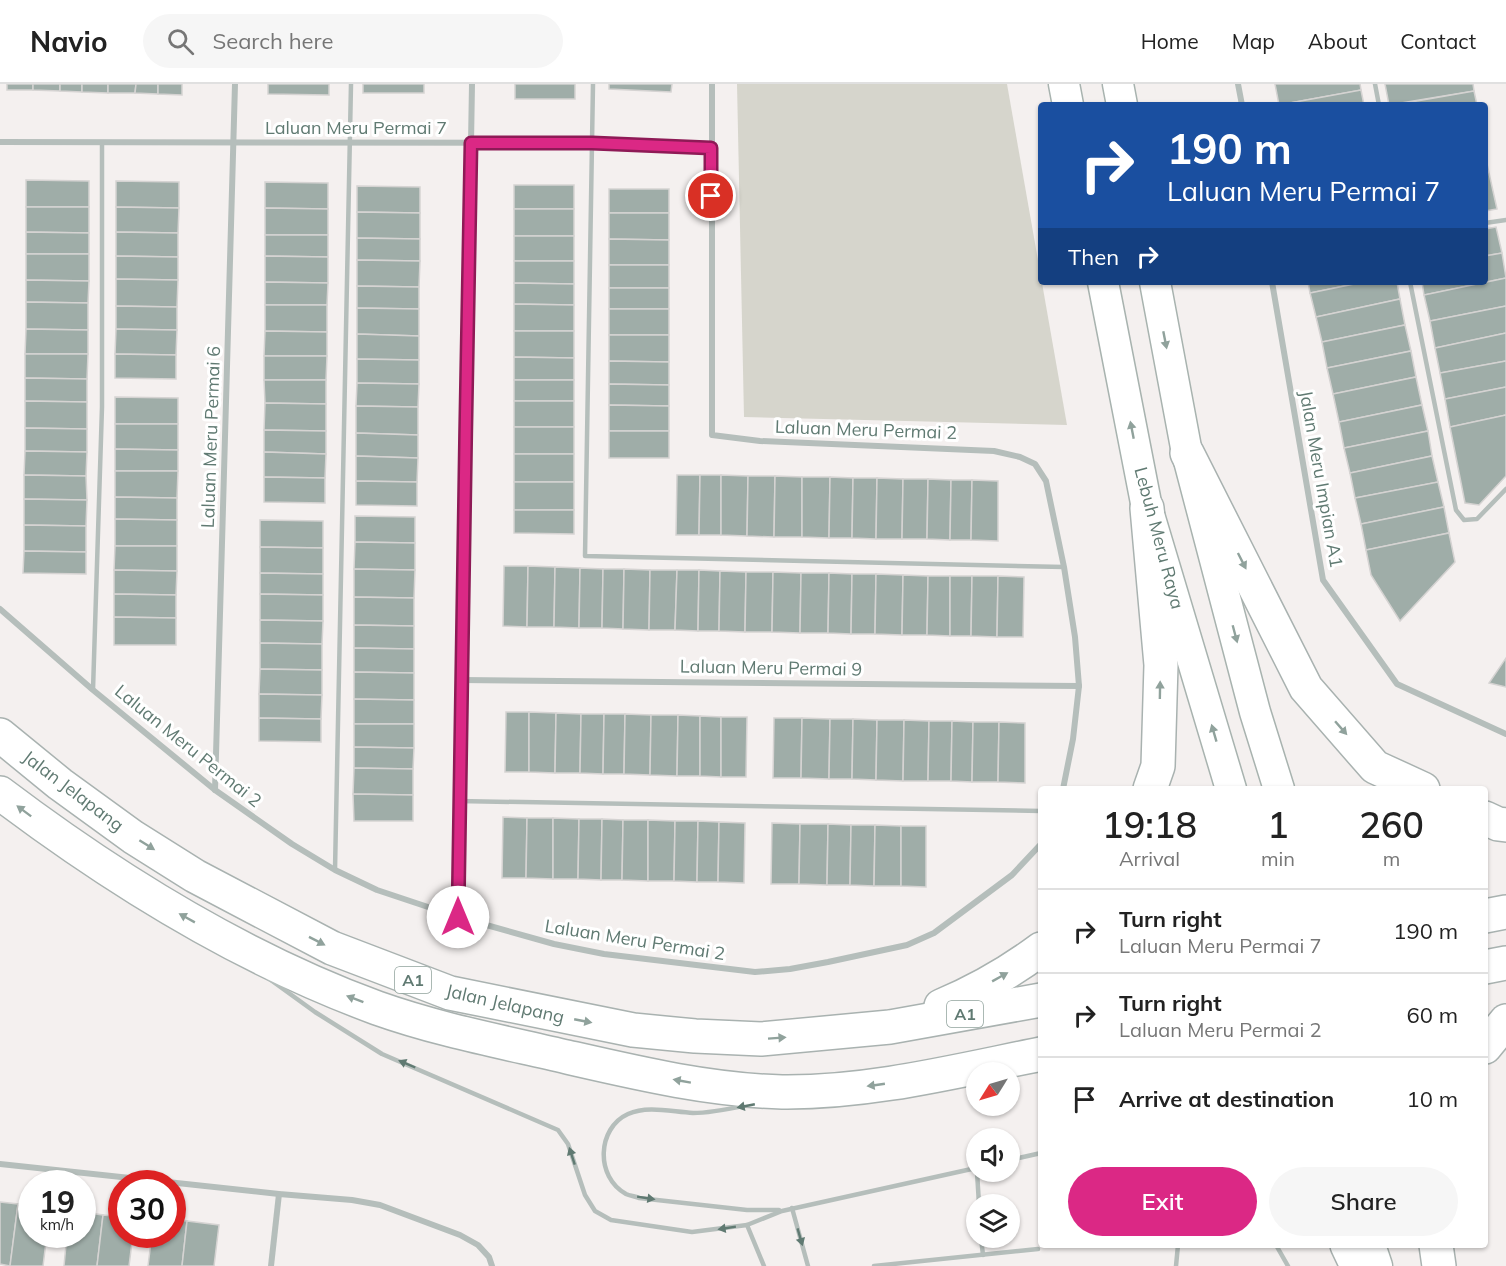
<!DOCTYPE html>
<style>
:root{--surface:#fff;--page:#f6f6f6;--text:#222;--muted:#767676;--line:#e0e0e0;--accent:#db2885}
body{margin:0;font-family:Mulish,sans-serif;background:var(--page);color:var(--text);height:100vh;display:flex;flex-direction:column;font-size:22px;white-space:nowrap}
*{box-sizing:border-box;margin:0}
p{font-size:20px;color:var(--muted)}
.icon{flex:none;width:33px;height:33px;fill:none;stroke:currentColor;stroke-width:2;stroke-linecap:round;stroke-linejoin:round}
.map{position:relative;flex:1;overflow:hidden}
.drawer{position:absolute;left:1038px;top:702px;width:450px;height:462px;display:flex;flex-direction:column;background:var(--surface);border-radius:6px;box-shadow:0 2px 4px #0004}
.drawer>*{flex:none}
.hud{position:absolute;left:1038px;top:18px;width:450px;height:183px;border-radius:6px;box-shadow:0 2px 4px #0004;background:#1a4fa0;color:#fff;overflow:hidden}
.needle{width:39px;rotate:233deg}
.controls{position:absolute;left:966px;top:978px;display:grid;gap:12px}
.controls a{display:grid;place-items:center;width:54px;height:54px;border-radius:50%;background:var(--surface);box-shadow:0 2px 4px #0004;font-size:30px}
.speed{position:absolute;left:18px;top:1086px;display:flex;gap:12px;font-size:30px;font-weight:700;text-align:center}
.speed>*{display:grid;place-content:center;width:78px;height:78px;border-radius:50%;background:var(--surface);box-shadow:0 2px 4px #0004;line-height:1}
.speed small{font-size:15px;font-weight:400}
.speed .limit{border:9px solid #d22;background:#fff;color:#111}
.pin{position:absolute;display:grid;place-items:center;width:51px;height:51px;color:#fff;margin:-26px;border:3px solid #fff;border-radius:50%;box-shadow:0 2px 6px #0007}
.me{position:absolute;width:66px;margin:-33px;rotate:0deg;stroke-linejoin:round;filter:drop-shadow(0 0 4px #0008)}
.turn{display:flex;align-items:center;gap:21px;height:126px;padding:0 30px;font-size:27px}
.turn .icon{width:78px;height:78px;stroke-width:2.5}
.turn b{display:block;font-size:42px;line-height:51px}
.then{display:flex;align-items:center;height:57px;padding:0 30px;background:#0003;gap:12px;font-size:22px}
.eta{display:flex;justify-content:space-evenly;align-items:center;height:102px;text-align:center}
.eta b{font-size:36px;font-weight:600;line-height:42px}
.cta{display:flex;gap:12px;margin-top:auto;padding:12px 30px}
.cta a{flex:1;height:69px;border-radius:36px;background:var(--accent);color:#fff;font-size:24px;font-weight:600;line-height:69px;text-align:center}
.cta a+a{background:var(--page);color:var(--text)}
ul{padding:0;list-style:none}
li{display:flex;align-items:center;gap:18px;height:84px;padding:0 30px;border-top:2px solid var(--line)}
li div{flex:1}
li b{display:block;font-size:22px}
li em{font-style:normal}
header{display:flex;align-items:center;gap:36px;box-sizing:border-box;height:84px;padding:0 30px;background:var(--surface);border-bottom:2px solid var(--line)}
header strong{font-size:28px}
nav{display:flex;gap:33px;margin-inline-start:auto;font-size:21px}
.search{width:420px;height:54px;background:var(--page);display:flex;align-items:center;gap:15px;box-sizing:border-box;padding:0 21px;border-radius:33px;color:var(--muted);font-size:22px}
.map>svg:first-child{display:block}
.green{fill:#d6d5cc}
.building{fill:#9fada8;stroke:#d5d3d2;stroke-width:1.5}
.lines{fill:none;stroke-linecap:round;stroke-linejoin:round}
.secondary-casing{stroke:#a8b3af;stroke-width:33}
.primary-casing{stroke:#a9b2b0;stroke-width:36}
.lane{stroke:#b5bebb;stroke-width:4.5}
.street{stroke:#b5bebb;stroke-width:6}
.secondary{stroke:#fff;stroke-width:30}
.primary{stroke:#fff;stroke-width:33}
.oneway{fill:#90a29c}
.oneway2{fill:#607a72}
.route-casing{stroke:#8e1a56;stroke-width:15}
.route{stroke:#db2885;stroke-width:10}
.labels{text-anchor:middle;stroke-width:6;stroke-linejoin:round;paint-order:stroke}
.shield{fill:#fff;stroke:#90a29c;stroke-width:1.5}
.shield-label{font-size:16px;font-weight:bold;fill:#607a72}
.street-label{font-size:18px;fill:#607a72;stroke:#fff}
</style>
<header>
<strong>Navio</strong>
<div class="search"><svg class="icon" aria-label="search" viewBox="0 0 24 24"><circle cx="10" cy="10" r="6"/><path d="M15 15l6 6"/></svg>Search here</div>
<nav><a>Home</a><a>Map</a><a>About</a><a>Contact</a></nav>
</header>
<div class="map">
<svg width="1506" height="1182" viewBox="0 0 1506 1182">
<rect width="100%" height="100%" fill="#f4f0ef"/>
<path class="green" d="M737,0H1007L1067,341L744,333Z"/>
<g class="building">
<rect x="7" y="0" width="26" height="6"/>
<path d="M33,0H60V7L33,6Z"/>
<path d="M60,0H82V8L60,7Z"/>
<path d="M82,0H108V9L82,8Z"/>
<path d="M108,0H136L135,9H108Z"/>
<path d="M136,0H158V10L135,9Z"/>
<path d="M158,0H182V11L158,10Z"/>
<path d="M268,0H329V11L268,10Z"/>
<rect x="363" y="0" width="61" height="9"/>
<rect x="515" y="0" width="60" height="15"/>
<path d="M609,0H672L671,8L609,5Z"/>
<path d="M1275,0H1360L1361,6L1279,21Z"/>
<path d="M1385,0H1473L1474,7L1389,21Z"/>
<path d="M1361,6L1364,21H1279Z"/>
<path d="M1474,7L1477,21H1394Z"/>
<path d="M1487,80L1497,125L1485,127V81Z"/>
<path d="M26,96L89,97V123H26Z"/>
<path d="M116,97L179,98V124L116,123Z"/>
<path d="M265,98L328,99V125L265,124Z"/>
<rect x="514" y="101" width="60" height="24"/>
<path d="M357,102L420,103V129L357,128Z"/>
<rect x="609" y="105" width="60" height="24"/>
<path d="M26,123H89V149L26,148Z"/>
<path d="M116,123L179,124L178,149L116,148Z"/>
<path d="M265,124L328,125V151H265Z"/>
<rect x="514" y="125" width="60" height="27"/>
<path d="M357,128L420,129V155L357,154Z"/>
<path d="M609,129H669V156L609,155Z"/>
<path d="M1496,143L1502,169L1485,172V145Z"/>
<path d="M26,148L89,149V170H26Z"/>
<path d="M116,148L178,149V173L116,172Z"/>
<path d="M265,151H328V173L265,172Z"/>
<rect x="514" y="152" width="60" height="25"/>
<path d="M357,154L420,155V177L357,176Z"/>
<path d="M609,155L669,156V181H609Z"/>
<path d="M1502,169L1506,194L1424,211L1422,198H1485V172Z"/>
<path d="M26,170H89V197L26,196Z"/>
<path d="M116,172L178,173V196L116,195Z"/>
<path d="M265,172L328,173V199L265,198Z"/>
<path d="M357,176L420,177L419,203L357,202Z"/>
<path d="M514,177H574V200L514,199Z"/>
<rect x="609" y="181" width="60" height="23"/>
<path d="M1506,194V222L1430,237L1424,211Z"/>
<path d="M116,195L178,196L177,223L116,222Z"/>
<path d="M26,196L89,197L88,219L26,218Z"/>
<path d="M265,198L328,199L327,221H265Z"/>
<path d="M1308,198H1364L1310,209Z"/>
<path d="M1364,198H1397L1400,215L1316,233L1310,209Z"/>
<path d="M514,199L574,200V221L514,220Z"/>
<path d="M357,202L419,203V225L357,224Z"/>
<rect x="609" y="204" width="60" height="21"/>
<path d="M1400,215L1405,241L1322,258L1316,233Z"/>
<path d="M26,218L88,219V246L26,245Z"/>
<path d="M514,220L574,221V247H514Z"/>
<path d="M265,221H327V248L265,247Z"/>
<path d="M116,222L177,223V246L116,245Z"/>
<path d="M1506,222V249L1435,264L1430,237Z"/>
<path d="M357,224L419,225V252L357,250Z"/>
<rect x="609" y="225" width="60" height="26"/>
<path d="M1405,241L1411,267L1327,284L1322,258Z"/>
<path d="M26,245L88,246V270H25Z"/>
<path d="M116,245L177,246L176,271L115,270Z"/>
<path d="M265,247L327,248V272H264Z"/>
<path d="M514,247H574V274L514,273Z"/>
<path d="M1506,249V277L1440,289L1435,264Z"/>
<path d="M357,250L419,252V276L357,275Z"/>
<path d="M609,251H669V278L609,277Z"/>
<path d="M1411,267L1416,293L1333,310L1327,284Z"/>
<path d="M25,270H88L87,295L25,294Z"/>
<path d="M115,270L176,271V295L115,294Z"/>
<path d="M264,272H327L326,296H264Z"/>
<path d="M514,273L574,274V296H514Z"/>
<path d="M357,275L419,276V300L357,299Z"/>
<path d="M609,277L669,278V301L609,300Z"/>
<path d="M1506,277V303L1445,315L1440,289Z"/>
<path d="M1416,293L1422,321L1339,338L1333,310Z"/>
<path d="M25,294L87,295V318L25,317Z"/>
<path d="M264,296H326V320L265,319Z"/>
<rect x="514" y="296" width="60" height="21"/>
<path d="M357,299L419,300L418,323L356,322Z"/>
<path d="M609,300L669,301V322L609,321Z"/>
<path d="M1506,303V331L1450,343L1445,315Z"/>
<path d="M115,313L178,314V340H115Z"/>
<path d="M25,317L87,318V345L25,344Z"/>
<rect x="514" y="317" width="60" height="26"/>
<path d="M265,319L326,320V347L264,346Z"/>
<path d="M609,321L669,322V347H609Z"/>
<path d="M1422,321L1428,347L1344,364L1339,338Z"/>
<path d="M356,322L418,323V351L356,349Z"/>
<path d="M1506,331V392L1479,421L1465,419L1450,343Z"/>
<path d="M115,340H178V366L115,365Z"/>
<rect x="514" y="343" width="60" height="27"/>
<path d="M25,344L87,345V368L25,367Z"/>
<path d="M264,346L326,347V370L264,368Z"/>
<rect x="609" y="347" width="60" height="27"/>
<path d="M1428,347L1432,372L1350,389L1344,364Z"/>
<path d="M356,349L418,351V374L356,372Z"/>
<path d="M115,365L178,366V387H115Z"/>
<path d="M25,367L87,368L86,392L24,391Z"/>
<path d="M264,368L326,370L325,394L264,393Z"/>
<rect x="514" y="370" width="60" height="28"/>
<path d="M356,372L418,374L417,398L356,397Z"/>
<path d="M1432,372L1438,398L1355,414L1350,389Z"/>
<path d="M115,387H178L177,414L115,413Z"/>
<path d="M24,391L86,392L87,416L24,415Z"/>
<path d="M677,391H700L699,451H676Z"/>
<path d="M700,391H721V451H699Z"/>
<path d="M721,391L748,392L747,452L721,451Z"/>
<path d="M748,392H775L774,453L747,452Z"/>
<path d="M775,392L802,393V453H774Z"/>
<path d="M264,393L325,394V419L264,418Z"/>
<path d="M802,393H830L829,454L802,453Z"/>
<path d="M830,393L853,394L852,454H829Z"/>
<path d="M853,394H877L876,455L852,454Z"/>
<path d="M877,394L903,395L902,455H876Z"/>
<path d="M903,395H928L927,455H902Z"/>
<path d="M928,395L951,396L950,456L927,455Z"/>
<path d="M951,396H972L971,456H950Z"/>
<path d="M972,396L998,397V457L971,456Z"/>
<path d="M356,397L417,398V422L356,421Z"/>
<rect x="514" y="398" width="60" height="28"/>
<path d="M1438,398L1444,423L1361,440L1355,414Z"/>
<path d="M115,413L177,414V436L115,435Z"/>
<path d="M24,415L87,416L86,442L24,441Z"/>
<path d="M1444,423L1449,449L1366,466L1361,440Z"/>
<path d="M514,426H574V450L514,449Z"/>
<path d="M355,432L415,433V459L355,458Z"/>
<path d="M115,435L177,436V462H115Z"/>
<path d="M260,436L323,437V464L260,463Z"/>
<path d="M24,441L86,442V468L24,467Z"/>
<path d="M1449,449L1455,478L1400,537L1371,491L1366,466Z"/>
<path d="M355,458L415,459V486L354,485Z"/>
<path d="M115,462H177V487L114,486Z"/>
<path d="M260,463L323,464V490L260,489Z"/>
<path d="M24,467L86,468V490L23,489Z"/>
<path d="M504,482H528L527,543L503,542Z"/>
<path d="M528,482L555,483L554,543H527Z"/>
<path d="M555,483L580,484L579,544L554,543Z"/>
<path d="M580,484L603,485L602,544H579Z"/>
<path d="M354,485L415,486L414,514L354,513Z"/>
<path d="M603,485H624L623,545L602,544Z"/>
<path d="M624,485L650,486L649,546L623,545Z"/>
<path d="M114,486L177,487L176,511L114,510Z"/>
<path d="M650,486H677L675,546H649Z"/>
<path d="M677,486H699L698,547L675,546Z"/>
<path d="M699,486L720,487L719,547H698Z"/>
<path d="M720,487L746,488L745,548L719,547Z"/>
<path d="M746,488H773L772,548H745Z"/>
<path d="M773,488L801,489L800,549L772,548Z"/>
<path d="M260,489L323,490V511L260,510Z"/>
<path d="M801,489H829L828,549H800Z"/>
<path d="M829,489L852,490L851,550L828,549Z"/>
<path d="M852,490H876L875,550H851Z"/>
<path d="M876,490L903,491L902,551L875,550Z"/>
<path d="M903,491L928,492L927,551H902Z"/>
<path d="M928,492H950V552L927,551Z"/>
<path d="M950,492H972L971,552H950Z"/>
<path d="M972,492H998L997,553L971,552Z"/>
<path d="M998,492L1024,493L1023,553H997Z"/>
<path d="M114,510L176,511V534L114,533Z"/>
<path d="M260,510L323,511V537L260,536Z"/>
<path d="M354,513L414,514V542L354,541Z"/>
<path d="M114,533L176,534V561H114Z"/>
<path d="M260,536L323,537L322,560L260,559Z"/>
<path d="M354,541L414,542V565L354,564Z"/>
<path d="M260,559L322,560V586L260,585Z"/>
<path d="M354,564L414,565V589L354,588Z"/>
<path d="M1506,574V603L1489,599Z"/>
<path d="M260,585L322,586V611L259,610Z"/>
<path d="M354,588L414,589V616L354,615Z"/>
<path d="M259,610L322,611L321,635L259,634Z"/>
<path d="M354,615L414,616V640H354Z"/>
<path d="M506,628H529V688H505Z"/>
<path d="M529,628L556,629L555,689L529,688Z"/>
<path d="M556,629L581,630L580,689H555Z"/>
<path d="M581,630H604L603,690L580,689Z"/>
<path d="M604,630H625L624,690H603Z"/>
<path d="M625,630L651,631L650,691L624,690Z"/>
<path d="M651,631H678L677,692L650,691Z"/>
<path d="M678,631L700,632V692H677Z"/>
<path d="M700,632L721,633V693L700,692Z"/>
<path d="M721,633H747L746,693H721Z"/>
<path d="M259,634L321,635V658L259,657Z"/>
<path d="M774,634H802L801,694H773Z"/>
<path d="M802,634L830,635L829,695L801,694Z"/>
<path d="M830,635H853L852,695H829Z"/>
<path d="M853,635L877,636L876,696L852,695Z"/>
<path d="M877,636H904L903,697L876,696Z"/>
<path d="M904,636L929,637L928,697H903Z"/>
<path d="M929,637H952L951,697H928Z"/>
<path d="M952,637L973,638L972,698L951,697Z"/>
<path d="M973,638H999L998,698H972Z"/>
<path d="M999,638L1025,639V699L998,698Z"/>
<path d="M354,640H414V664L354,663Z"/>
<path d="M354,663L414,664L413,685L354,684Z"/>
<path d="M354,684L413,685V711L353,710Z"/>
<path d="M353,710L413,711V737H354Z"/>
<path d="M503,733L527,734L526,794H502Z"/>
<path d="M527,734H553V795L526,794Z"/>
<path d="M553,734L579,735L578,795H553Z"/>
<path d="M579,735H602L601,796L578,795Z"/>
<path d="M602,735L623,736L622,796H601Z"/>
<path d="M623,736H648V797L622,796Z"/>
<path d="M648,736L675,737L674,797H648Z"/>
<path d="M675,737H698L697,798L674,797Z"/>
<path d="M698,737L719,738L718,798H697Z"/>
<path d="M719,738L745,739L744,799L718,798Z"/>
<path d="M772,739L800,740L799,800H771Z"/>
<path d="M800,740H828L827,801L799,800Z"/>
<path d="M828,740L851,741L850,801H827Z"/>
<path d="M851,741H875L874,802L850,801Z"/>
<path d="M875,741L901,742V802H874Z"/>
<path d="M901,742H926V803L901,802Z"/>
<path d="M0,1118L18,1120L10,1182L0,1180Z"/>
<path d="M18,1120L32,1122V1150H47L43,1182H10Z"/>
<path d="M82,1128L103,1131L97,1182H64L67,1150H82Z"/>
<path d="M103,1131L122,1133V1150H133L129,1182H97Z"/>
<path d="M172,1135L187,1137L182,1182H148L152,1150H172Z"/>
<path d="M187,1137L219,1141L214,1182H182Z"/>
</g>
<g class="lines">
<g class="secondary-casing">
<g id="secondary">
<path d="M1064,0L1068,21"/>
<path d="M1118,0L1122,21"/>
<path d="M1103,198L1147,424L1231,705"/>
<path d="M1155,198L1187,369L1255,628L1279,705"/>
<path d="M1370,1161L1377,1182"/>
</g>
</g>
<g class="primary-casing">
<g id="primary">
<path d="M1187,369L1306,604L1375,683L1423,705"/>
<path d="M1147,424L1161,581L1158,682L1150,705"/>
<path d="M0,651L60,700L133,753L195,792L332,864L450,909L633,946L695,952L761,955L890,943L1041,916"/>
<path d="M0,709C115,796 241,874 377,924C439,946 503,958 567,973C637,989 709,1006 782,1008C869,1009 956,987 1041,970"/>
<path d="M1485,734L1498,740L1506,741"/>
<path d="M1485,832L1506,828"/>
<path d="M1485,883L1506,879"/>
<path d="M941,922C977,907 1010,888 1041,865"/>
<path d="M1485,963L1506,937"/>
<path d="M1347,1161L1357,1182"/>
<path d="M1436,1161L1439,1182"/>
</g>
</g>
<g class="lane">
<path d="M593,0L585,472L1064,483"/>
<path d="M1375,0L1379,21"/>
<path d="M1485,139L1506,136"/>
<path d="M1410,198L1456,426L1464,436L1477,435L1506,405"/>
<path d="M93,606L102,323V59"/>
<path d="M458,717L1041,727"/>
<path d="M335,786L351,0"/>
<path d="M268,894L315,928L382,970L558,1046L568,1060L585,1111L595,1127L611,1136L692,1148L747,1141L782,1127L976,1084"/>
<path d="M748,1021C729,1025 711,1029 693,1029C672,1028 648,1021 628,1030C597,1044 595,1093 626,1110C630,1112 635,1112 639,1114L747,1126H779"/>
<path d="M1010,1076L1041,1069"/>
<path d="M977,1088L979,1120"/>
<path d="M792,1124L808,1182"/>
<path d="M747,1141L764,1182"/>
<path d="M981,1154L983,1171"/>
<path d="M1276,1161L1288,1182"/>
<path d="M874,1182L1038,1165"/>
<path d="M1176,1182L1178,1161"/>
</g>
<g class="street">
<path d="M712,0V351L760,357L994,367L1020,373L1035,380L1046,397L1064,483L1075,553L1079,602L1073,655L1063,705"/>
<path d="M1238,0L1242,21"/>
<path d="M0,58L592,59L711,64"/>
<path d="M1272,198L1323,496L1397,600L1506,650"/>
<path d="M0,525L93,606L215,706L292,760L335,786L377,806L458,833L554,860L604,870L755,888L790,885L828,878L907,861L934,849L1012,791L1041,760"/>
<path d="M462,596L1079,602"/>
<path d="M215,706L235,0"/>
<path d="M458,833V717L462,596L472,0"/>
<path d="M0,1080L279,1110L352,1116L380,1121L460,1151L478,1161L489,1173L492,1182"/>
<path d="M271,1182L279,1110"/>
</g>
<use href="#secondary" class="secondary"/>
<use href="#primary" class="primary"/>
</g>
<defs><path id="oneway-solid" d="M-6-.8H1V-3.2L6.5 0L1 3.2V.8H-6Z" transform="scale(1.5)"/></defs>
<g class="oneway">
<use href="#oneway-solid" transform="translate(1165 256) rotate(79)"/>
<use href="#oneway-solid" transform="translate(1132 346) rotate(-101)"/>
<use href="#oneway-solid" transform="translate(1242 477) rotate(63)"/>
<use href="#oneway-solid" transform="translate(1235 550) rotate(75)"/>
<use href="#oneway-solid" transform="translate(1160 606) rotate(-89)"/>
<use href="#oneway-solid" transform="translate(1341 644) rotate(49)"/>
<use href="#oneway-solid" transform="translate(1214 649) rotate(-106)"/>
<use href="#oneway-solid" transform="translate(24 727) rotate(-143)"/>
<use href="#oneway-solid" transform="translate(147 761) rotate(32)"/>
<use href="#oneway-solid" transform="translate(187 834) rotate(-151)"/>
<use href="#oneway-solid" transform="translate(317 857) rotate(27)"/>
<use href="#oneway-solid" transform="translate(1000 893) rotate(-29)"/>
<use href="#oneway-solid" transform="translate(355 915) rotate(-159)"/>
<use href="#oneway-solid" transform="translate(583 937) rotate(11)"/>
<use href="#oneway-solid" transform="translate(777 954) rotate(-4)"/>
<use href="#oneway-solid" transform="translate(682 997) rotate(-170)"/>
<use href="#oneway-solid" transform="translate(876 1001) rotate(172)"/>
</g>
<g class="oneway2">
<use href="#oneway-solid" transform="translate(407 980) rotate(-157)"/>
<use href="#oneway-solid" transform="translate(746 1022) rotate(169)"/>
<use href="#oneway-solid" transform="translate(572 1072) rotate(-108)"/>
<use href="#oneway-solid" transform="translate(646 1114) rotate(9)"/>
<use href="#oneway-solid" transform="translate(727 1144) rotate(171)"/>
<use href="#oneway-solid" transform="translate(800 1153) rotate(74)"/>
</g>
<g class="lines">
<g class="route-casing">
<path id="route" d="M458,833C460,575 467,317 471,59H592L711,64V112"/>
</g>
<use href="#route" class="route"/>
</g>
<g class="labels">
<g class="shield">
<rect x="395" y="883" width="36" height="26" rx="4.5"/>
<rect x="947" y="917" width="36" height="26" rx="4.5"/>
</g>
<g class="shield-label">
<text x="413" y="902">A1</text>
<text x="965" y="936">A1</text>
</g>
<g class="street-label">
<text x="356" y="50">Laluan Meru Permai 7</text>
<text transform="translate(866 346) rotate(2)" y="6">Laluan Meru Permai 2</text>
<text transform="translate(211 353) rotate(-88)" y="6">Laluan Meru Permai 6</text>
<text transform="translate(1321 395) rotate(80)" y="6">Jalan Meru Impian A1</text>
<text transform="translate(1159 454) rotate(75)" y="6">Lebuh Meru Raya</text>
<text transform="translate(771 584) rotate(1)" y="6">Laluan Meru Permai 9</text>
<text transform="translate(188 662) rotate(39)" y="6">Laluan Meru Permai 2</text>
<text transform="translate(73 707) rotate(37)" y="6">Jalan Jelapang</text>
<text transform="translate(635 856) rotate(9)" y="6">Laluan Meru Permai 2</text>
<text transform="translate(505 920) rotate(13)" y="6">Jalan Jelapang</text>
</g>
</g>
</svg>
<div class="controls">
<a><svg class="needle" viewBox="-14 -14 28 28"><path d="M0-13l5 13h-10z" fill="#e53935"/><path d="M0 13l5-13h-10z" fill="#767676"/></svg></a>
<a><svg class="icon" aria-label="sound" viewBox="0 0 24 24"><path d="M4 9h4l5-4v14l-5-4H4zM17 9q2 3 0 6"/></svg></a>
<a><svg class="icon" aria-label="layers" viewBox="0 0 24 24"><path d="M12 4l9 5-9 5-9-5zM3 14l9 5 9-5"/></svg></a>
</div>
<div class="speed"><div>19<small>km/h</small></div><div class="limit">30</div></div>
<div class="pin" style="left:711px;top:112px;background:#d93025"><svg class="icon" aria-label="arrive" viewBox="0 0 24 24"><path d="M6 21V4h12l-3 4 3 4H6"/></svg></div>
<svg class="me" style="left:458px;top:833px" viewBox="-20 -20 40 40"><circle r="19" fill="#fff"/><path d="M0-13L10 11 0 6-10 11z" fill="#db2885"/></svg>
<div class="hud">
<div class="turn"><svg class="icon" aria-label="right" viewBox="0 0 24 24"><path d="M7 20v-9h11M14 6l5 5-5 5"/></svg><div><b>190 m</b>Laluan Meru Permai 7</div></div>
<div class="then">Then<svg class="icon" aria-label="right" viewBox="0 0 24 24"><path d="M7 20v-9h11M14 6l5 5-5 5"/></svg></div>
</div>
<section class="drawer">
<div class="eta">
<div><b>19:18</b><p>Arrival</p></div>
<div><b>1</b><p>min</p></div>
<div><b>260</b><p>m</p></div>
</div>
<ul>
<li><svg class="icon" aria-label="right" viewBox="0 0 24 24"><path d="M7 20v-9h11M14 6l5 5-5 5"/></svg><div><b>Turn right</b><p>Laluan Meru Permai 7</p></div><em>190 m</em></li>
<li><svg class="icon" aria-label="right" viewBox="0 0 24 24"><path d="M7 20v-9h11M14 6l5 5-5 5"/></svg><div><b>Turn right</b><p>Laluan Meru Permai 2</p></div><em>60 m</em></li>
<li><svg class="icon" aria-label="arrive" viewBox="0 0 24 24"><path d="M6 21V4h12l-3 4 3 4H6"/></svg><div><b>Arrive at destination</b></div><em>10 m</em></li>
</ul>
<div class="cta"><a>Exit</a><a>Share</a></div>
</section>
</div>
